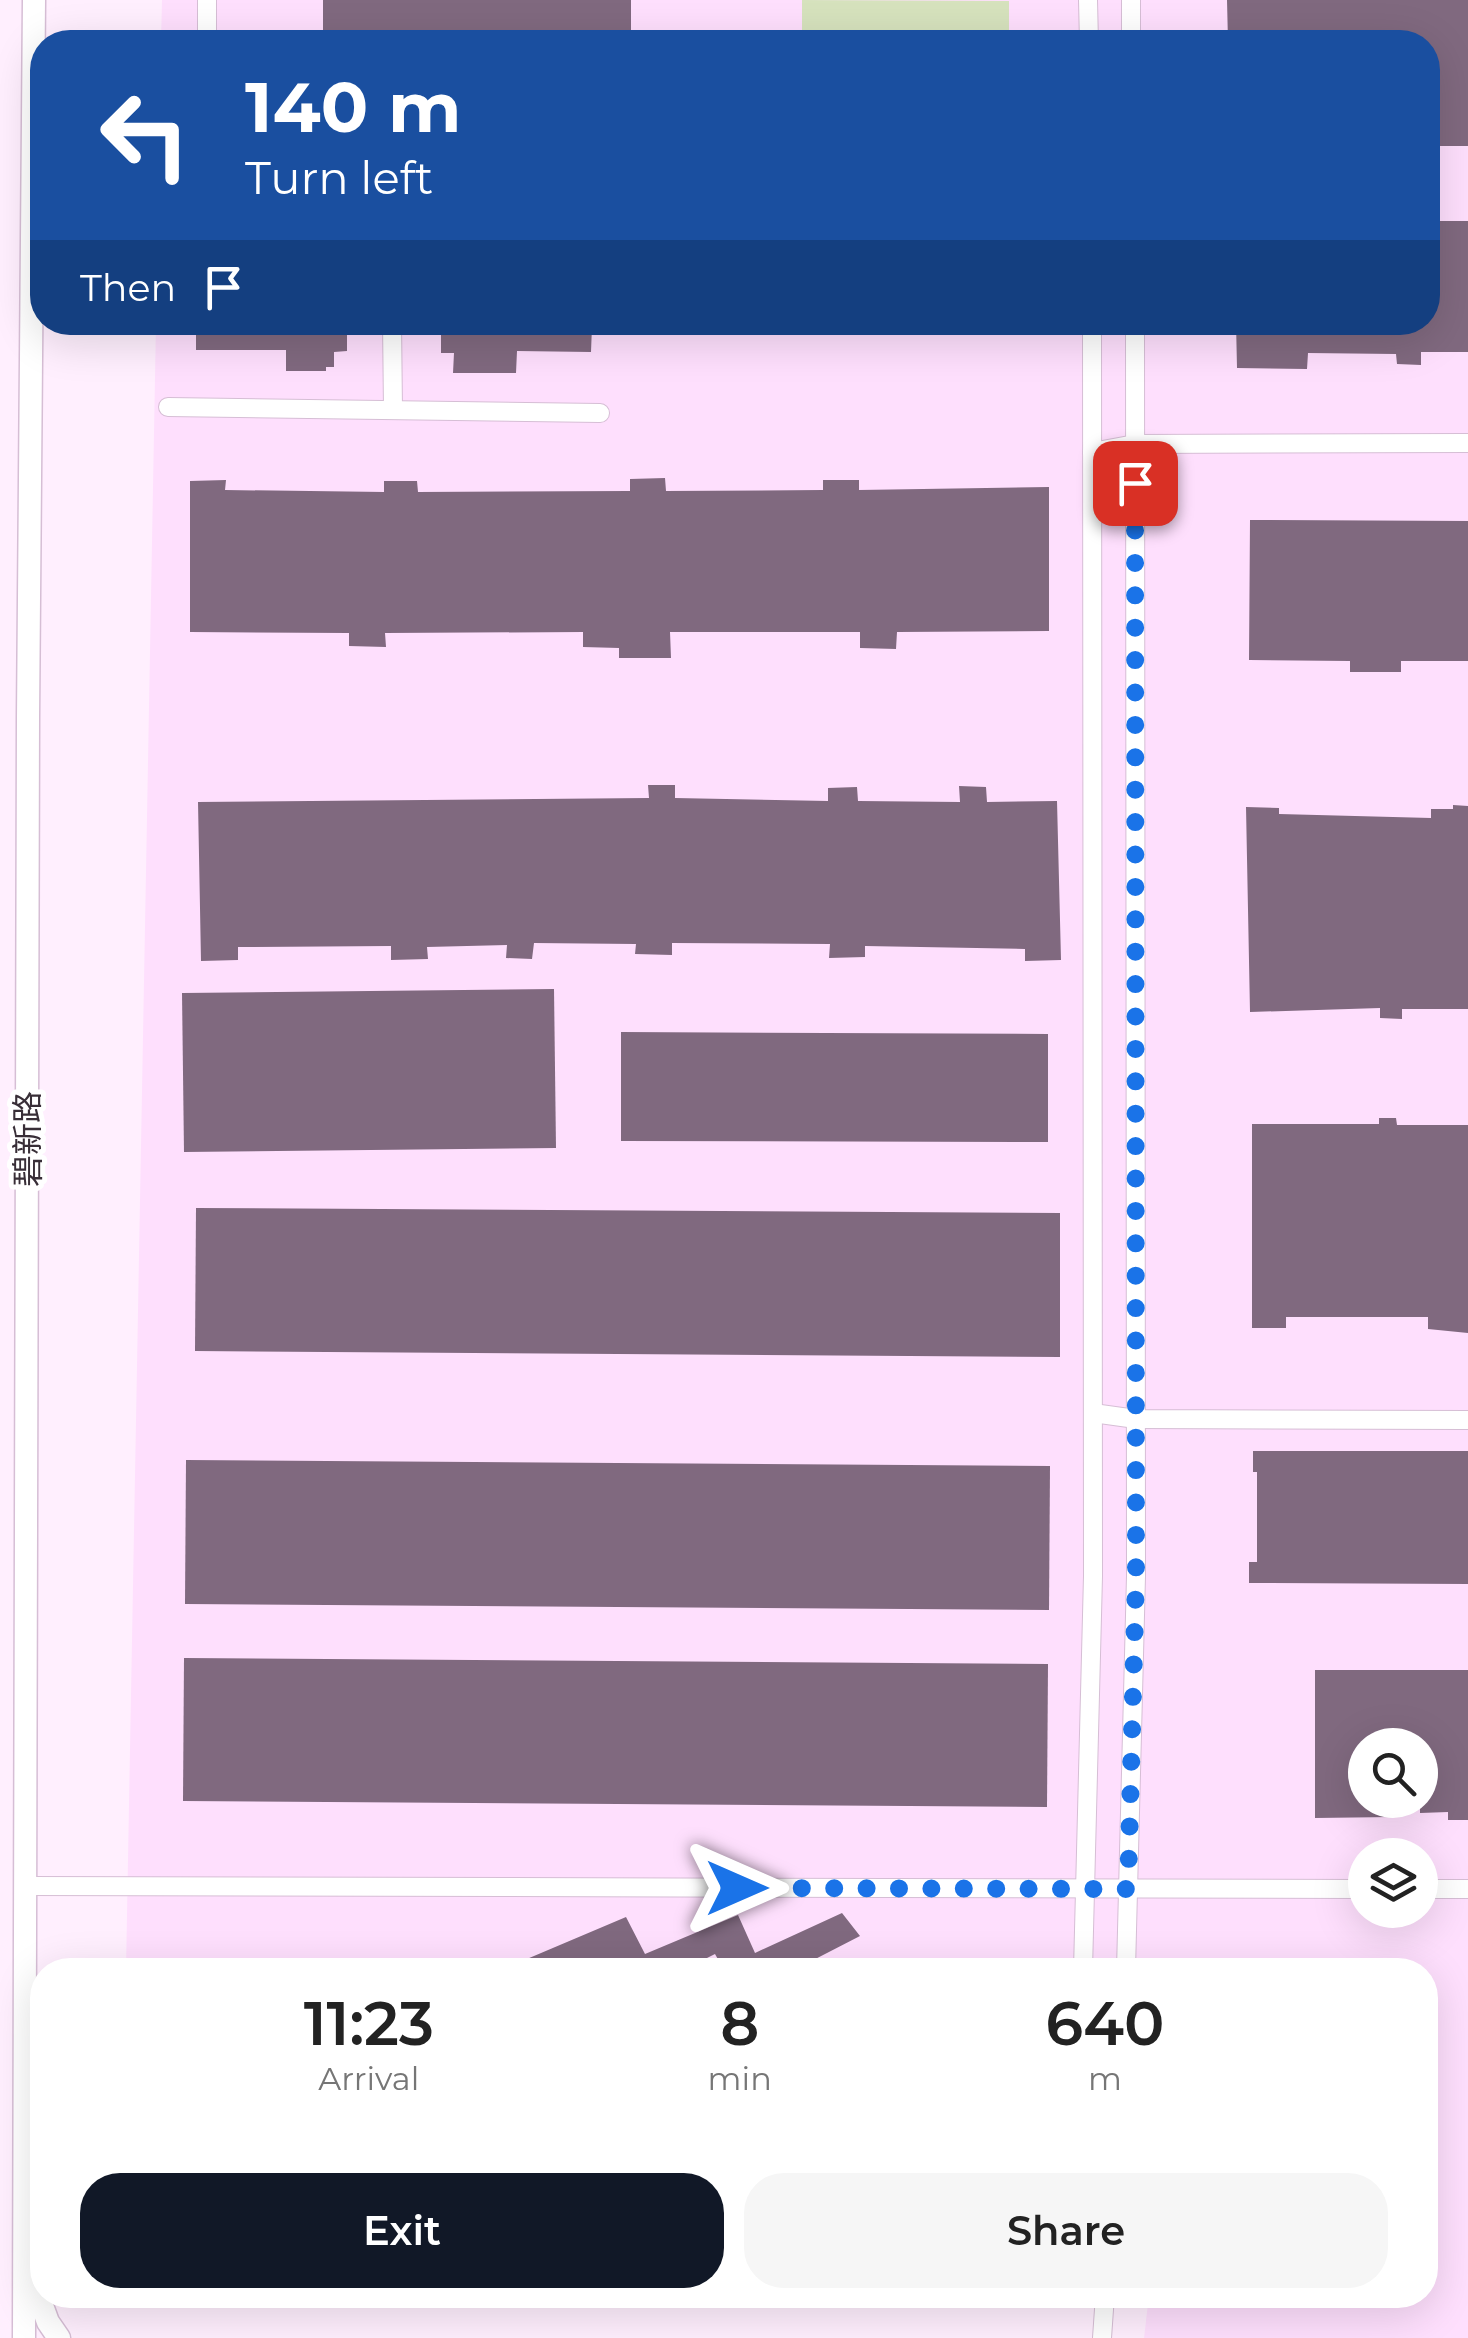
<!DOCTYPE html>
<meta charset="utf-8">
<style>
:root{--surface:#fff;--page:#f6f6f6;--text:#222;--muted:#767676;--accent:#111827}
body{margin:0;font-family:Montserrat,"Noto Sans SC",sans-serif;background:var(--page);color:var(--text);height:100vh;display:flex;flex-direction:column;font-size:38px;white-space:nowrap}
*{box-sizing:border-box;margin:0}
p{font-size:32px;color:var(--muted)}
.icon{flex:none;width:55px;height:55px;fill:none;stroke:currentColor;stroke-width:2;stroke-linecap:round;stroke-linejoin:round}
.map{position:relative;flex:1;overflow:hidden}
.sheet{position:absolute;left:30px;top:1958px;width:1408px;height:350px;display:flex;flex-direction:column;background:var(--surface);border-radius:40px;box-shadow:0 10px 40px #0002}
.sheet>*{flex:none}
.banner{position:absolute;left:30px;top:30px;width:1410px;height:305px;border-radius:40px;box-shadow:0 10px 40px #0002;background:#1a4fa0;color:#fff;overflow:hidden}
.fabs{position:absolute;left:1348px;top:1728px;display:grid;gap:20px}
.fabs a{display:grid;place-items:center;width:90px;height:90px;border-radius:50%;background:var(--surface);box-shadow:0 10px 40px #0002;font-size:50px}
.pin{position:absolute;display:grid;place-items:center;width:85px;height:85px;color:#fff;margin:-42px;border-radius:20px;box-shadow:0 5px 15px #0006}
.me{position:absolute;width:110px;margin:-55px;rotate:90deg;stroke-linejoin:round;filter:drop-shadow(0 0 8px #0008)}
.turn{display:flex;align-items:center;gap:35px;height:210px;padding:0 50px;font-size:45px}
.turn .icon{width:130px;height:130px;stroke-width:2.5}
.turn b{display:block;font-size:70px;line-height:85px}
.then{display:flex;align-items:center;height:95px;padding:0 50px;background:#0003;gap:20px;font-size:38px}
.eta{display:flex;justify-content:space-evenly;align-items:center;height:170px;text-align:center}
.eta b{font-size:60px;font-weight:600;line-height:70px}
.cta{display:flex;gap:20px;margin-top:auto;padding:20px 50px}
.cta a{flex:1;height:115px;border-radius:40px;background:var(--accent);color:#fff;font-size:40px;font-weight:600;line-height:115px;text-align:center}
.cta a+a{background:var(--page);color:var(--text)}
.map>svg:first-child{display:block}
.built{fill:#fedffd;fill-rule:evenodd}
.green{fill:#d6e2bd}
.building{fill:#80697f}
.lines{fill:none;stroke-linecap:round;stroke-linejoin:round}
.minor-casing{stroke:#d6bed5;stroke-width:20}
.major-casing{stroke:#d6bed5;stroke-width:25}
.minor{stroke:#fff;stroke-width:18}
.major{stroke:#fff;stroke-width:22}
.route{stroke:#1a73e8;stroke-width:18;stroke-dasharray:0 32.4}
.labels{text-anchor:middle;stroke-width:10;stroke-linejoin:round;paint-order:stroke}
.street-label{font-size:32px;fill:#382e37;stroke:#fff}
</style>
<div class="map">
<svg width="1468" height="2338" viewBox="0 0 1468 2338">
<rect width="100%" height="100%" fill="#ffeffe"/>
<path class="built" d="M162,0H1468V2338H1144L1149,2295H1425V1970H126L156,323L1428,322V42H161ZM1365,1745H1420V1800H1365ZM1365,1855H1420V1910H1365Z"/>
<path class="green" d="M802,0L1009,1V42H802Z"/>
<g class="building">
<rect x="323" y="0" width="308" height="42"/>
<path d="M1227,0H1468V146H1428V42H1228Z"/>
<path d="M1428,221H1468V352H1421V365L1397,364L1396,354L1308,353L1307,369L1237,368L1236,322H1428Z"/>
<path d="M527,322H575V326H592L591,352L517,351L516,373H453L454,353H441V326L527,327Z"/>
<path d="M196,323L347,325V351L334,352V367H326V371H286V350H196Z"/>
<path d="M665,478L666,491L823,490V480H859V490L1049,487V631L897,632L896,649L860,648V632H670L671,658H619V648L583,647V632L385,633L386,647L349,646V633L190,632V481L226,480L225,490L384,492V481H417L418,492L630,491V479Z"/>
<path d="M1250,520L1468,521V661H1401V672H1350V661L1249,660Z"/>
<path d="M648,785H675V798L828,801V788L857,787L858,801L960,802L959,786L986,787L987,802L1057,801L1061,960L1025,961V949L865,946V957L829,958L830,944L672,943V955L635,954L636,944L534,943L532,959L506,958L507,945L427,947L428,959L391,960V946L238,947V960L201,961L198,802L649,798Z"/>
<path d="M1453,805L1468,806V1009H1402V1019L1380,1018V1008L1250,1012L1246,807L1279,808V814L1431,818V809H1453Z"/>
<path d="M554,989L556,1148L184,1152L182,993Z"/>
<path d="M621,1032L1048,1034V1142L621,1141Z"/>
<path d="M1379,1118H1396L1397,1125H1468V1333L1428,1329V1317H1286V1328H1252V1124H1379Z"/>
<path d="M196,1208L1060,1213V1357L195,1351Z"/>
<path d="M1253,1451H1468V1584L1249,1583V1562H1257V1472H1253Z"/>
<path d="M186,1460L1050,1466L1049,1610L185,1604Z"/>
<path d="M184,1658L1048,1664L1047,1807L183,1801Z"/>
<path d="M1315,1670H1468V1820H1448V1812L1420,1813V1745H1365V1800H1392V1817L1315,1818Z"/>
<path d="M842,1913L860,1936L794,1970H724L715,1954L683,1970H603L600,1959L575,1970H501L626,1917L645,1954L738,1915L755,1953Z"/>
</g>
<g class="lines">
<g class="minor-casing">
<g id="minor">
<path d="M1088,0L1089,42"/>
<path d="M1131,0V42"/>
<path d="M207,42V0"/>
<path d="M392,322L393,410"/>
<path d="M168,407L600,413"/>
<path d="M1092,452L1135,444L1468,443"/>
<path d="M1093,1413L1136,1419L1468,1420"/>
<path d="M26,1886L1365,1889"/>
<path d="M1420,1889H1468"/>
<path d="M1083,1970L1093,1576L1092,322"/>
<path d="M1126,1970L1136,1576L1135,322"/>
<path d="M1102,2338L1105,2295"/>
</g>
</g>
<g class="major-casing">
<g id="major">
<path d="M32,2278L48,2322L59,2338"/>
<path d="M24,2338L28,717L34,0"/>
</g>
</g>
<use href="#minor" class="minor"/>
<use href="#major" class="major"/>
</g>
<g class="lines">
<path class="route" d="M737,1888L1128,1889L1136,1576L1135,483"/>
</g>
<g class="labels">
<g class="street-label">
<text transform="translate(28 1139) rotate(-90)" y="11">碧新路</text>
</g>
</g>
</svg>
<div class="fabs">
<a><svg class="icon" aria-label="search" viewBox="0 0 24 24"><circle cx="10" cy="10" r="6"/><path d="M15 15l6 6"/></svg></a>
<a><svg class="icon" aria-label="layers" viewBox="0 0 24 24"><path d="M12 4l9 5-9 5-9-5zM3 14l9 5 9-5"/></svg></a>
</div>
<div class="pin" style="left:1135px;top:483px;background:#d93025"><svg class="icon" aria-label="arrive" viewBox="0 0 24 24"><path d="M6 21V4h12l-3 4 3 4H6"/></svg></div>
<svg class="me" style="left:737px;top:1888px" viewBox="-20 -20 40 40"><path d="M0-17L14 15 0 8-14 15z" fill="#1a73e8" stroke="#fff" stroke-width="4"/></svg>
<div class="banner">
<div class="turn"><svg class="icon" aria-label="left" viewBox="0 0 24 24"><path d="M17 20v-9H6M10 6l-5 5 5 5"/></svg><div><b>140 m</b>Turn left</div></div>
<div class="then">Then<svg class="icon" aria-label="arrive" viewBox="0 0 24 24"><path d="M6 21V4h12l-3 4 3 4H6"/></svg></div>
</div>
<section class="sheet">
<div class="eta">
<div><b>11:23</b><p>Arrival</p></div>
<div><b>8</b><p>min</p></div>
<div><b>640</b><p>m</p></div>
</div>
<div class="cta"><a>Exit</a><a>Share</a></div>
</section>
</div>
